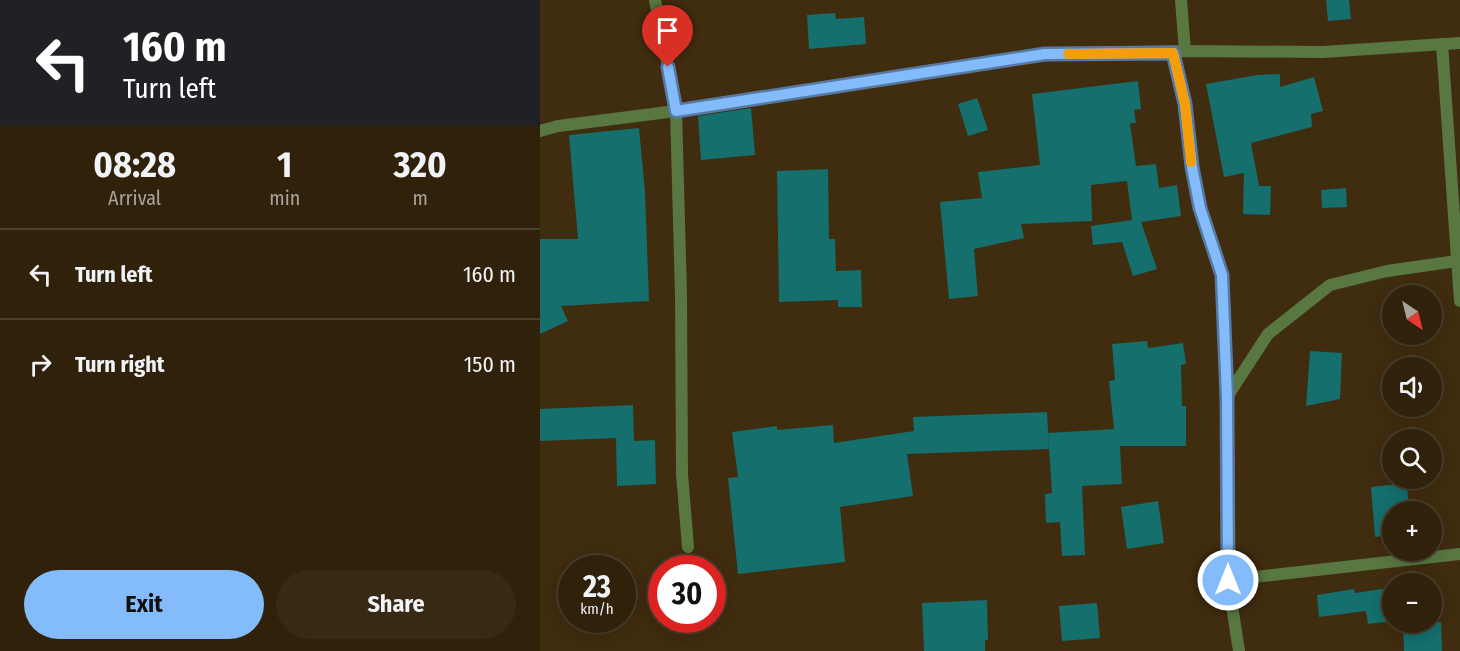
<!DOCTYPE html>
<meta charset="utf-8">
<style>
:root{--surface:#30210b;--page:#382914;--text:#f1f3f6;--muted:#a8a39d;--line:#4b3e2c;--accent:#84bcfb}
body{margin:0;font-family:"Fira Sans Condensed",sans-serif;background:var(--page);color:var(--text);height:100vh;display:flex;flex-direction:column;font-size:22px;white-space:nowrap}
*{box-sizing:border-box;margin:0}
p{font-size:20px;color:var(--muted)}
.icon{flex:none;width:33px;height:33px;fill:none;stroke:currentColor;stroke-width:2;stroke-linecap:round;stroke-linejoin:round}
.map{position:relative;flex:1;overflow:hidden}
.details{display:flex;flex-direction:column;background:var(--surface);width:540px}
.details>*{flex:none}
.hud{background:#202124;color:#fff;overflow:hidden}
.needle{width:39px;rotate:145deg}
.tools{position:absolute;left:842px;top:285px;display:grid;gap:12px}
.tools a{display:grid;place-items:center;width:60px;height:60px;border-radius:50%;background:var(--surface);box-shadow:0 3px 15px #0003,0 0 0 2px var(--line);font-size:30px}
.speed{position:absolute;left:18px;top:555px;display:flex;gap:12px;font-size:30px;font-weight:700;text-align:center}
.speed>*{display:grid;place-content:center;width:78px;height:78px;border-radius:50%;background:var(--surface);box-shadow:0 3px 15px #0003,0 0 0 2px var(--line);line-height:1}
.speed small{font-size:15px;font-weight:400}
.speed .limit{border:9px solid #d22;background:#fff;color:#111}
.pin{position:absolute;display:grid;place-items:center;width:51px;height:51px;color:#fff;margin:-62px -26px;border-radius:50% 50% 50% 0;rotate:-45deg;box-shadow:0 0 6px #0007}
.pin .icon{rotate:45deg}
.me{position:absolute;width:66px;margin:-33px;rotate:0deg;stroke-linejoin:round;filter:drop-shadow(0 0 4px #0008)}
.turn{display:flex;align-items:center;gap:21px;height:126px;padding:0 24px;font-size:27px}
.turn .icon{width:78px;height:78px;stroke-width:2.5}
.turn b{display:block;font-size:42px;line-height:51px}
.eta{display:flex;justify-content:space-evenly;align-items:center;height:102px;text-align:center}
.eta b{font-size:36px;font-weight:700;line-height:42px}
.cta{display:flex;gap:12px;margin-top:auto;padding:12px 24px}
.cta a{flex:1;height:69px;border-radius:36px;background:var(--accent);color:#111;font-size:24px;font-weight:700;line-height:69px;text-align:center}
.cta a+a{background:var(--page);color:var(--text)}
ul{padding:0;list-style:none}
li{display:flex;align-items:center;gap:18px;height:90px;padding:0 24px;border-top:2px solid var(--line)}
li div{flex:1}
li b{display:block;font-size:22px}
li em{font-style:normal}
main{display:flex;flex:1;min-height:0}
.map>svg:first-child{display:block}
.building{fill:#146f6d}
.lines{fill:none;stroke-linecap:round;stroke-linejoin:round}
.street{stroke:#587741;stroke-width:12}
.route-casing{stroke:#567aa3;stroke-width:15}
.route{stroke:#84bcfb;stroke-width:10}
.slow{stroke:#f59e0b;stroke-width:10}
</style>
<main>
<section class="details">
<div class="hud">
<div class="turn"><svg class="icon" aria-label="left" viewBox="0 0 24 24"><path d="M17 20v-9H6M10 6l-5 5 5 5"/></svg><div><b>160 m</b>Turn left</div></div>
</div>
<div class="eta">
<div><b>08:28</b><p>Arrival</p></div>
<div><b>1</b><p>min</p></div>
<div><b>320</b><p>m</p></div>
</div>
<ul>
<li><svg class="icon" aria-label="left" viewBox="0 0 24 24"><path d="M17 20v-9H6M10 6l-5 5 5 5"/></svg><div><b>Turn left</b></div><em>160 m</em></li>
<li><svg class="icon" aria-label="right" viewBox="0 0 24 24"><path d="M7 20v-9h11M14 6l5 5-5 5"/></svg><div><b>Turn right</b></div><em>150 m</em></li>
</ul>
<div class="cta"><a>Exit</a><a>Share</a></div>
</section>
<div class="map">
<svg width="920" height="651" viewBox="0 0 920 651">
<rect width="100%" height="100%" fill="#402c0f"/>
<g class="building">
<path d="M786,0H809L811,19L788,21Z"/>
<path d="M295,13L296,19L324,17L326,44L269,49L267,15Z"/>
<path d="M740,74V87L774,77L783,111L771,114L772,127L711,143L719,186H731L730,215L703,214L704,173L684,177L666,84L717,75Z"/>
<path d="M598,81L601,109L594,110L596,123H590L596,166L616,164L619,188L637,185L641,216L601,222L617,269L593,276L582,242L553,245L551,226L592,220L587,181L551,185L552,221L481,224L484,238L434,249L438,296L409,299L400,202L442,198L438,172L500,165L492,94Z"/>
<path d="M437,98L448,130L428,136L418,104Z"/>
<path d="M211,108L215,155L161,160L158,116Z"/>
<path d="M99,128L105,192L109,301L21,306L28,321L0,334V239H38L29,135Z"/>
<path d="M288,169L289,239H295L296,271L321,270L322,307H298V300L239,302L237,171Z"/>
<path d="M806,188L807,207L782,208L781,190Z"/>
<path d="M607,341L608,348L643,343L646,364L641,365L642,406H646V446H580L582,484L542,486L545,555L522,556L520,522L506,523L505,494L512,493L508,433L574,429L569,381L575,380L572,344Z"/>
<path d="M770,351L802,353L800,399L766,406Z"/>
<path d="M93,405L94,441L115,440L116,484L77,486L76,438L0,441V409Z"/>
<path d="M507,412L509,449L367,454L373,496L300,507L305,562L198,574L188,478L198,477L192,432L237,426V430L293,425L294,443L374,431L373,417Z"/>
<path d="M867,483L869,512H852V535L835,537L831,487Z"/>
<path d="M618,501L624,543L587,549L581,507Z"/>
<path d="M849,588L852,621L828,624L826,611L779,617L777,595L814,589L815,593Z"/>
<path d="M447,600L448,640H445V651H384L382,603Z"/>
<path d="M557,603L560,638L522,641L519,606Z"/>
<path d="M863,622H901L902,651H864Z"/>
</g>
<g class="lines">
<g class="street">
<path d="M115,0L136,111L141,295L142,474L148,547"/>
<path d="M641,0L645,51"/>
<path d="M902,44L920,301"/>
<path d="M633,53L645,104L652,167L660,208L682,275L687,397"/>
<path d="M0,131L18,126L136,111L505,54L645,51L783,52L920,43"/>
<path d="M688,580L920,554"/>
<path d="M699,651L688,580L687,397L728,334L790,285L847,271L917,261"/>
</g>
</g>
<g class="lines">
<g class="route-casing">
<path id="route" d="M128,67L136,111L505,54L633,53L645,104L652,167L660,208L682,275L687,397L688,580"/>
</g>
<use href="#route" class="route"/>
<path class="slow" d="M528,54L633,53L645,104L651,162"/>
</g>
</svg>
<div class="tools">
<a><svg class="needle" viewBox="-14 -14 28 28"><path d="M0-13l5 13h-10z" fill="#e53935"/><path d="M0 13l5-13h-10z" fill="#a8a39d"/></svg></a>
<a><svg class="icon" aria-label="sound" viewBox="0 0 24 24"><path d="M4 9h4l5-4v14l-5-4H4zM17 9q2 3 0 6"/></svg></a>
<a><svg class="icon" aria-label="search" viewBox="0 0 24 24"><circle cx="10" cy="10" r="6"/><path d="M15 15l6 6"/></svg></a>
<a>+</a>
<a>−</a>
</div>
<div class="speed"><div>23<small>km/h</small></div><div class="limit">30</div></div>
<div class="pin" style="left:128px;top:67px;background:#d93025"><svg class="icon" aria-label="arrive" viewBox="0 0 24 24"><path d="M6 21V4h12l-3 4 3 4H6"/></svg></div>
<svg class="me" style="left:688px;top:580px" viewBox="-20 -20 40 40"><circle r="17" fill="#84bcfb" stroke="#fff" stroke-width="3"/><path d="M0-11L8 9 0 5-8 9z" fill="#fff"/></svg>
</div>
</main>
